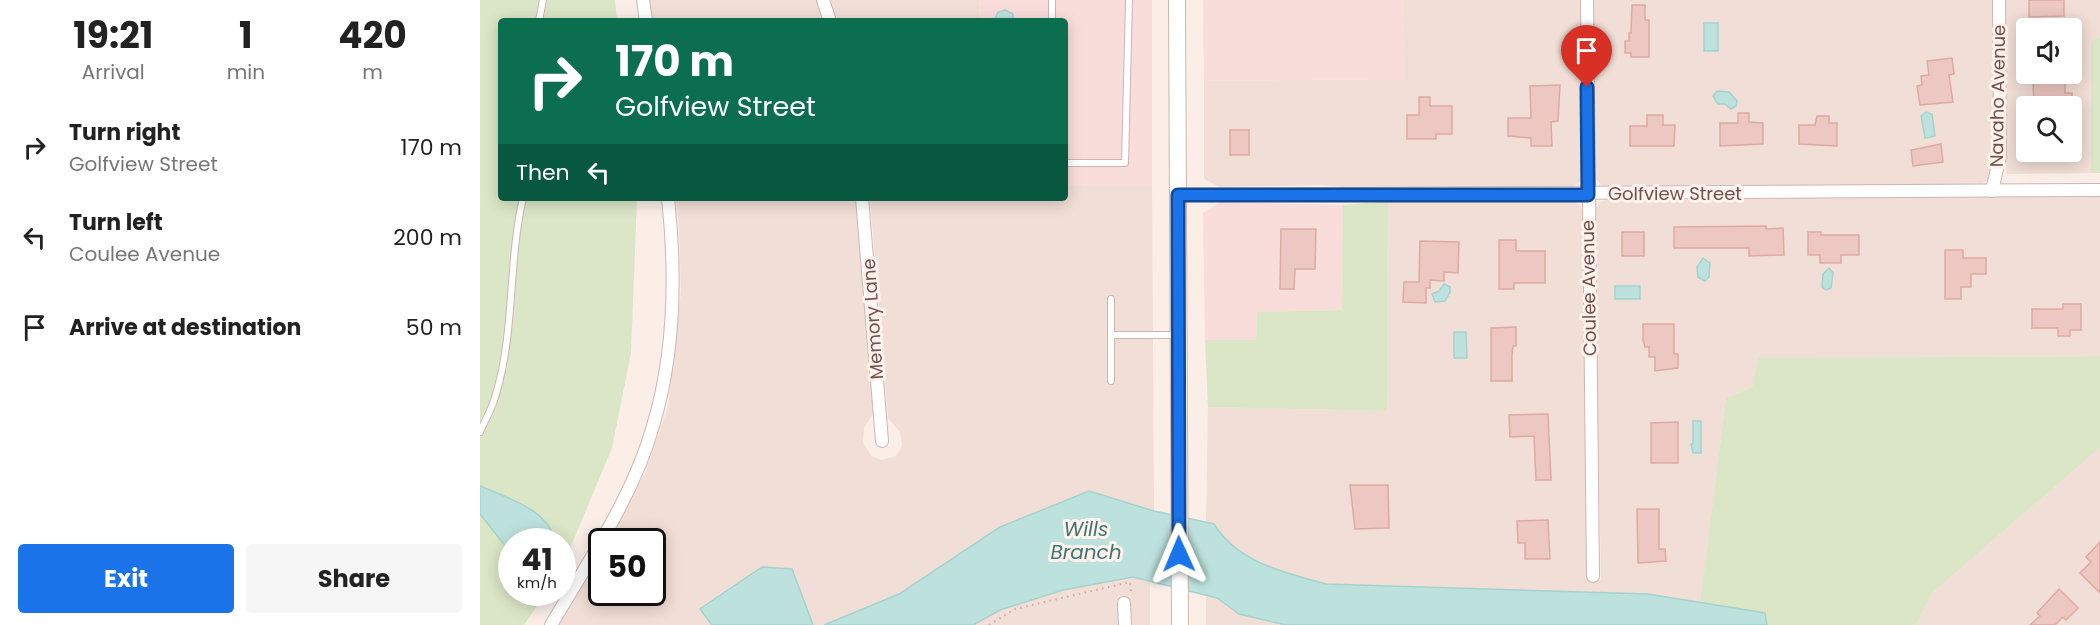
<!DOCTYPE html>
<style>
:root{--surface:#fff;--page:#f6f6f6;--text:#222;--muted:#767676;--accent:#1a73e8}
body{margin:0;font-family:Poppins,sans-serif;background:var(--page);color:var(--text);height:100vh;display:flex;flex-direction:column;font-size:22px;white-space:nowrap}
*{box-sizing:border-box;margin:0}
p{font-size:20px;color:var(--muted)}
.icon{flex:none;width:33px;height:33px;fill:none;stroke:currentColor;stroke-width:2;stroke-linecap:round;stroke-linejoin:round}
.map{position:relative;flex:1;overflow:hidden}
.drawer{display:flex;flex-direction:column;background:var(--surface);width:480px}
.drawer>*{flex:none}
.hud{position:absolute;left:18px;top:18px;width:570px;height:183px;border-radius:6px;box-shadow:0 3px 15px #0003;background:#0b6e4f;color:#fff;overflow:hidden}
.controls{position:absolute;left:1536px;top:18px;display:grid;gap:12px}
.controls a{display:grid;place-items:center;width:66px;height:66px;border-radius:6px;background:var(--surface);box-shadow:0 3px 15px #0003;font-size:30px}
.speed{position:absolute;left:18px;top:528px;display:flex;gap:12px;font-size:30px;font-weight:700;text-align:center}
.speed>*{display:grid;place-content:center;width:78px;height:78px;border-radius:50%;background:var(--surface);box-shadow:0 3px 15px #0003;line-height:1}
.speed small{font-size:15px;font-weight:400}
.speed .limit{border:3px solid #111;border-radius:9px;background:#fff;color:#111}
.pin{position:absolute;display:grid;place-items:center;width:51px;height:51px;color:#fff;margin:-62px -26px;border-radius:50% 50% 50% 0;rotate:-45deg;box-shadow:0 0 6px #0007}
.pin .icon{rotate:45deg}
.me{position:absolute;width:66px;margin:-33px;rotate:359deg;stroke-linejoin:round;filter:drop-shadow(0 0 4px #0008)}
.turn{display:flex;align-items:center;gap:21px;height:126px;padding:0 18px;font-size:27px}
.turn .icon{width:78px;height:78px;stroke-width:2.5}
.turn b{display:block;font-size:42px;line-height:51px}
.then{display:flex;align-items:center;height:57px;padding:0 18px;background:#0003;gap:12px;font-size:22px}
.eta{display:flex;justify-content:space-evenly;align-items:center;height:102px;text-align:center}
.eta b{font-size:36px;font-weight:700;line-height:42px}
.primary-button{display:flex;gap:12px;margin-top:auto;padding:12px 18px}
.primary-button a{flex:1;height:69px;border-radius:6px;background:var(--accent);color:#fff;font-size:24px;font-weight:700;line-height:69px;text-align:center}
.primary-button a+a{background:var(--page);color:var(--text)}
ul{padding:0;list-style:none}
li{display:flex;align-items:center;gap:18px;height:90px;padding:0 18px}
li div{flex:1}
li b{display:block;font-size:22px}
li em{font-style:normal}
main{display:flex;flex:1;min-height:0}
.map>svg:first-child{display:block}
.residential{fill:#f1ded6;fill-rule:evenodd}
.commercial{fill:#f9dddb}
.green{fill:#dbe6c6}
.water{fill:#bde2de;stroke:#a4d3ce;stroke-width:1.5}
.building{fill:#edc7c1;stroke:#deaaa3;stroke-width:1.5}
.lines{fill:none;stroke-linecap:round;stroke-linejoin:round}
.lane-casing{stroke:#cdb6b1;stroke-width:8}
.street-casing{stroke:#cdb6b1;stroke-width:14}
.secondary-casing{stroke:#cfb5ae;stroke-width:18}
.path{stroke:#d2aaa4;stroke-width:2;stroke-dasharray:1.5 4.5;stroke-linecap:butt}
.lane{stroke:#fff;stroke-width:6}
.street{stroke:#fff;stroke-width:12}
.secondary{stroke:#fff;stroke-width:16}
.route-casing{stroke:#114b97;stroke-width:15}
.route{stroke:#1a73e8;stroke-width:10}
.labels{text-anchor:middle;stroke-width:6;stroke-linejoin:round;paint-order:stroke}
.street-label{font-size:18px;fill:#71514e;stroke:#fdf2ec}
.water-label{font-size:20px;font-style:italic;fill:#427571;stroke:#fdf2ec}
</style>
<main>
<section class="drawer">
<div class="eta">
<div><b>19:21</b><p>Arrival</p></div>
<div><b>1</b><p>min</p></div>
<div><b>420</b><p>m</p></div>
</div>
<ul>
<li><svg class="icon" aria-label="right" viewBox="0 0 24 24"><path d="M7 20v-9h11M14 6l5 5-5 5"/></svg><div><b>Turn right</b><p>Golfview Street</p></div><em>170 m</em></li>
<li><svg class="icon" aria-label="left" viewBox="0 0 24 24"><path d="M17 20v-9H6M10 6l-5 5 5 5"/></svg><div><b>Turn left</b><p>Coulee Avenue</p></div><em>200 m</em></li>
<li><svg class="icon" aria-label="arrive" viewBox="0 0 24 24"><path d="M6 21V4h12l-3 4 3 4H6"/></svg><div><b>Arrive at destination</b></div><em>50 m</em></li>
</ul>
<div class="primary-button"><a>Exit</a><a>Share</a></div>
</section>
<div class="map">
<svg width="1620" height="625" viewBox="0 0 1620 625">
<rect width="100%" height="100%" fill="#faeee7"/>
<g class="residential">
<path d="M170,0H338L345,21H172Z"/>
<path d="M350,0H499L500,21H357Z"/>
<path d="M924,0H1102V175L1099,183L1090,188L883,189L843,185L740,187L724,179V81L924,79Z"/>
<path d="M1114,0H1513L1514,158L1508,180L1499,186L1124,187L1114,177Z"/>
<path d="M1525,0H1620V37L1611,41V173L1526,174ZM1546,28H1592V74H1546ZM1546,106H1592V152H1546Z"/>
<path d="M585,185H672L674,511L609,491L520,527L419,594L344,625H333L312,569L220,609L232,625H79L121,555L122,592H172V542L130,541L165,473L188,407L201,291L199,228L196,198H377L394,397L393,414L384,428L383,442L391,456L402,460L416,456L422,446L420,432L408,418L390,198H585Z"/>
<path d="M1620,194V356L1278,359L1272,387L1246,398L1220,603L1168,594L846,584L794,570L745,542L734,524L726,522L728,407L907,411L908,201L1091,200L1099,204L1103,212L1108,581L1121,580L1114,211L1119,203L1133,197Z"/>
<path d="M1620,448V625H1436L1452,593Z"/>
<path d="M653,577L670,580V625H493L520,610L583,590Z"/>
<path d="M726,595L737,598L759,614L806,625H726Z"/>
</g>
<g class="commercial">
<path d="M499,0H672V185H585V21H500Z"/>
<path d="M723,0H924L925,79L724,81Z"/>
<path d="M740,202L863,205L862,310L777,312L776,340H725L723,213Z"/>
</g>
<g class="green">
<path d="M0,0H135L137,21H21V198H157L151,353L132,448L83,565L82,542H32V592L66,593L44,625H0Z"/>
<path d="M1620,37V173H1611V41Z"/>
<path d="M908,201L907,411L728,407L725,340H776L777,312L862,310L863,205Z"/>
<path d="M1620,356V448L1452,593L1436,625H1287L1285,613L1220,603L1246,398L1272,387L1278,358Z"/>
</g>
<g class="water">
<path d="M525,10L533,14V21H514L518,12Z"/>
<rect x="1224" y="23" width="14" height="28"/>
<path d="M1237,91L1249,92L1257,101L1256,106L1251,109L1245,104H1238L1233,96Z"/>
<path d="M1446,112L1452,114L1455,136L1445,138L1441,116Z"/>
<path d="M1223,258L1230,263L1229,277L1225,281L1218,277L1217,267Z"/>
<path d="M1349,268L1353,273L1351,288L1346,290L1342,287L1343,274Z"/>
<path d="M964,284L970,287V292L965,301L955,302L952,294L959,291Z"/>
<rect x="1135" y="286" width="25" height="13"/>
<path d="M974,332H986L987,358H974Z"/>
<path d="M1213,421H1221V453H1213L1211,444H1213Z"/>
<path d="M0,486C27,498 68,509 75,541L32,542L31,553L0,514Z"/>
<path d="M609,491L674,511L734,524C757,562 805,573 846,584L1168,594L1285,613L1287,625H806L759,614L737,598L653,577L583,590L520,610L493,625H344L419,594L520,527Z"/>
<path d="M282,567L312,569L333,625H232L220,609Z"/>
</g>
<g class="building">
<path d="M1549,0H1584V16L1549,17Z"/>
<path d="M1152,5H1165V20H1169V57H1151V53H1145V41H1149V33H1151Z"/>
<path d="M1472,58L1474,74L1469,75L1473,102L1440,105L1437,86L1442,85L1441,76L1449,75L1447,61Z"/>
<path d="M1553,82H1585V93H1592V106H1554Z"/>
<path d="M1080,85L1078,121L1071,122L1072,146H1051V138L1028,136V118H1051L1050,86Z"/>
<path d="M939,97H950V106H972V134H956V139H927V115H939Z"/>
<path d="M1258,113H1269V122L1283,123V144L1240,146V123H1258Z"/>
<path d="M1167,115H1183V125H1195L1194,146H1150V126H1167Z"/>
<path d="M1337,116H1349V123H1357V146L1319,144V125H1335Z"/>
<rect x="750" y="130" width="19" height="25"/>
<path d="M1461,144L1463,162L1433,166L1431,150Z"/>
<path d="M1286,226V229L1303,228L1304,255L1269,256V248H1194V227Z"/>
<path d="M801,229H836L835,269H815L814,289H800Z"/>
<rect x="1142" y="232" width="22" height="24"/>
<path d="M1328,232H1341V235H1379V255H1361V263H1340V255H1328Z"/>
<path d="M1019,240H1036V251H1065V283H1034V289H1019Z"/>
<path d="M940,241L979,242L978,273L964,272V281L950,280V288H946V303L923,302L924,282H939Z"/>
<path d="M1465,250H1483V258H1506V274H1491V287H1481V299H1465Z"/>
<path d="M1583,304H1601V330H1590V336H1578V328H1552V309H1583Z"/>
<path d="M1163,324H1194V354H1198V368L1175,371V357H1169V347H1165L1163,340Z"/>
<path d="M1036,327V346H1033L1032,355V381H1011V328Z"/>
<path d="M1068,414L1071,480H1056L1054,436L1030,437L1029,415Z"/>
<path d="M1198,422V463H1171V423Z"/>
<path d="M870,485H908L909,528L875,529Z"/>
<path d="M1157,509H1179V549H1185L1186,561L1158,563Z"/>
<path d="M1068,520L1070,559H1045V543H1038L1037,521Z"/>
<path d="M1620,542V593L1600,573L1611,562L1606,557Z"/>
<path d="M1579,589L1598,608L1586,620L1583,617L1575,625H1550L1560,616L1557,613Z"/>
</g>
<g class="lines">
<g class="lane-casing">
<g id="lane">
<path d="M572,0V21"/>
<path d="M59,21L63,0"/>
<path d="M585,163H645L649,0"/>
<path d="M631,299V381"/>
<path d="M631,335H698"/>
<path d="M0,432C5,420 13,407 16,394C35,331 28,262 43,198"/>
</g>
</g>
<g class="street-casing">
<g id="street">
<path d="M163,0L166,21"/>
<path d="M343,0L350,21"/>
<path d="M1107,0L1113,576"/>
<path d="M1512,191L1520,156L1519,0"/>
<path d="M698,195L1620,190"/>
<path d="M382,198L402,441"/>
<path d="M644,603L645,625"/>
<path d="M71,625C108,562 153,497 173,426C195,353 196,272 188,198"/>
</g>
</g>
<g class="secondary-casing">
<path id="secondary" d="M697,0L700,625"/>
</g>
<path class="path" d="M509,625L535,609L650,582L651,593"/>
<use href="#lane" class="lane"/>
<use href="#street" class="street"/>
<use href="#secondary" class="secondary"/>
</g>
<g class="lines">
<g class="route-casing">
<path id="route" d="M699,554L698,195H1108L1107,87"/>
</g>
<use href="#route" class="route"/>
</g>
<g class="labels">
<g class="street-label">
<text transform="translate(1518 96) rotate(-89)" y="6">Navaho Avenue</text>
<text x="1195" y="200">Golfview Street</text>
<text transform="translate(1109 288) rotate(-91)" y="6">Coulee Avenue</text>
<text transform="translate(393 319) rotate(-94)" y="6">Memory Lane</text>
</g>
<g class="water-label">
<text x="606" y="536">Wills<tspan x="606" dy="23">Branch</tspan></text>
</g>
</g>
</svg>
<div class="controls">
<a><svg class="icon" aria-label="sound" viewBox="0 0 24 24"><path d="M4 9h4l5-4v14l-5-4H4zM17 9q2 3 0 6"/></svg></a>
<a><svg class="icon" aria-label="search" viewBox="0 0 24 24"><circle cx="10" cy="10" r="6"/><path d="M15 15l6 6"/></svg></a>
</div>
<div class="speed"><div>41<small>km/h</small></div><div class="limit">50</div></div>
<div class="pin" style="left:1107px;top:87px;background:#d93025"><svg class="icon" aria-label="arrive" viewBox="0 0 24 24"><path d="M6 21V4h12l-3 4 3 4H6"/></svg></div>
<svg class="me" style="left:699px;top:554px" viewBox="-20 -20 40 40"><path d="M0-17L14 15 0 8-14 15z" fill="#1a73e8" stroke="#fff" stroke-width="4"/></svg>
<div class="hud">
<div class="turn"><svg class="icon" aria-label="right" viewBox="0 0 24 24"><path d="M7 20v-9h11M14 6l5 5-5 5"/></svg><div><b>170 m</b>Golfview Street</div></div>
<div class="then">Then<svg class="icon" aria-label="left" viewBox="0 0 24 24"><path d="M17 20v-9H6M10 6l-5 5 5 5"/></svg></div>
</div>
</div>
</main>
